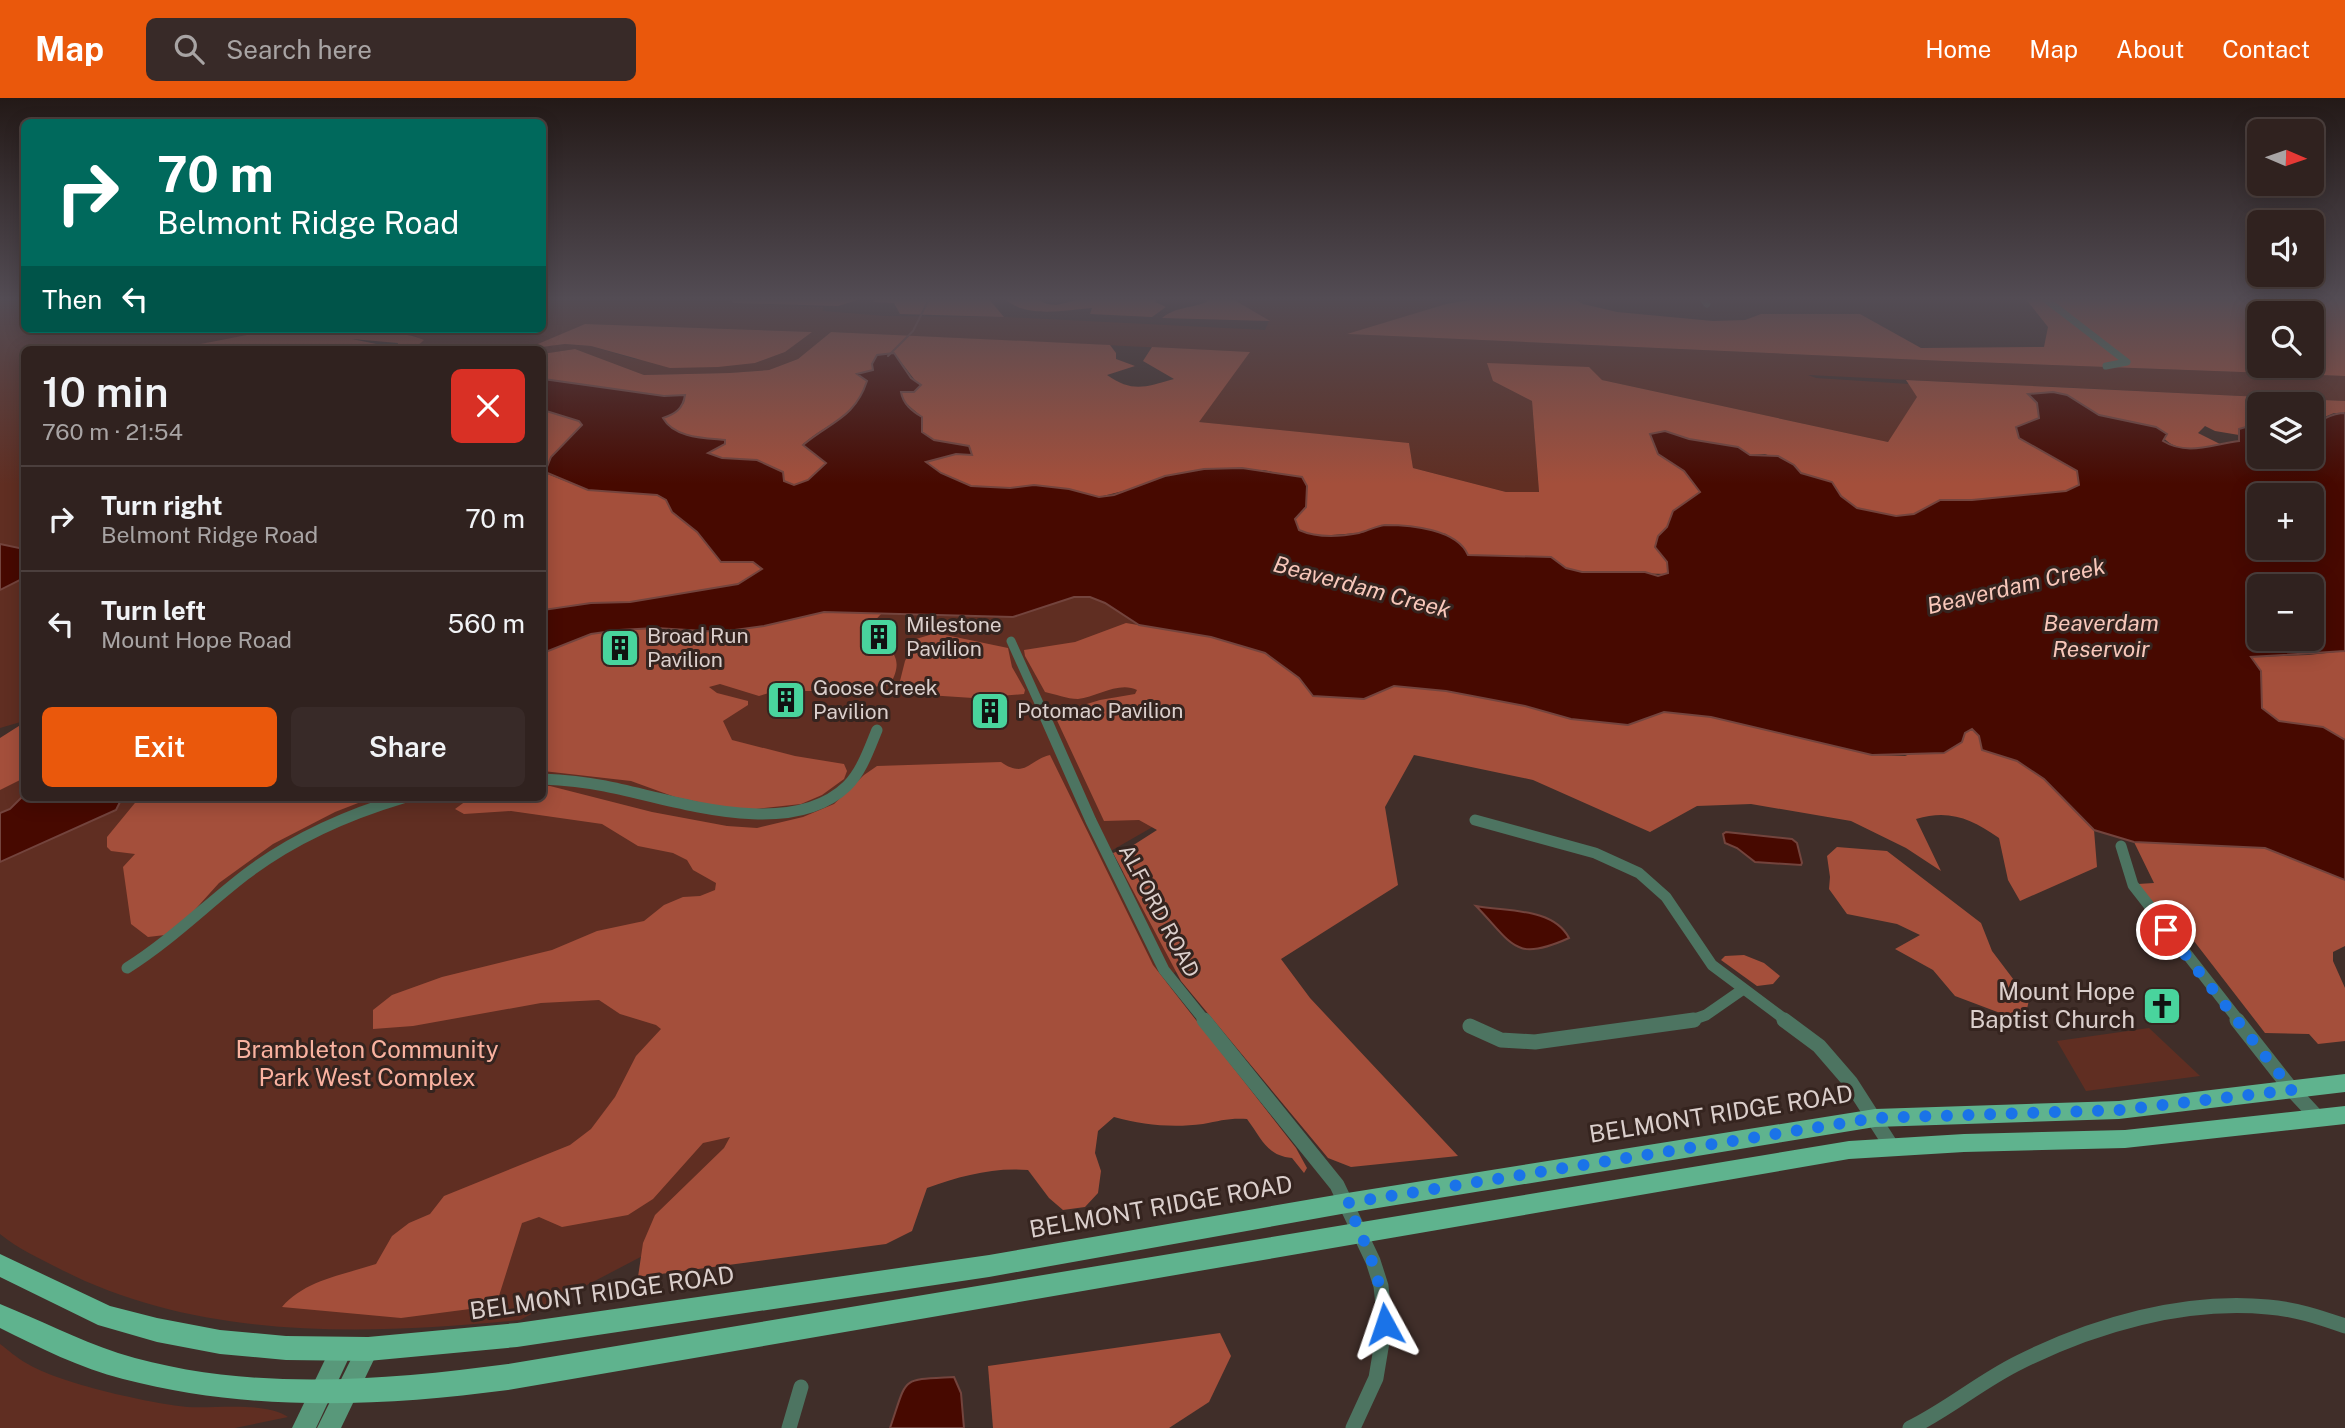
<!DOCTYPE html>
<meta charset="utf-8">
<style>
:root{--surface:#30221f;--page:#382a28;--text:#f1f3f6;--muted:#a8a4a4;--line:#4b3f3d;--accent:#ea580c}
body{margin:0;font-family:"Public Sans",sans-serif;background:var(--page);color:var(--text);height:100vh;display:flex;flex-direction:column;font-size:26px;white-space:nowrap}
*{box-sizing:border-box;margin:0}
p{font-size:23px;color:var(--muted)}
.icon{flex:none;width:38px;height:38px;fill:none;stroke:currentColor;stroke-width:2;stroke-linecap:round;stroke-linejoin:round}
.map{position:relative;flex:1;overflow:hidden}
.side{position:absolute;left:21px;top:248px;width:525px;height:455px;display:flex;flex-direction:column;background:var(--surface);border-radius:10px;box-shadow:0 4px 18px #0003,0 0 0 2px var(--line)}
.side>*{flex:none}
.guide{position:absolute;left:21px;top:21px;width:525px;height:214px;border-radius:10px;box-shadow:0 4px 18px #0003,0 0 0 2px var(--line);background:#00695c;color:#fff;overflow:hidden}
.needle{width:46px;rotate:92deg}
.tools{position:absolute;left:2247px;top:21px;display:grid;gap:14px}
.tools a{display:grid;place-items:center;width:77px;height:77px;border-radius:10px;background:var(--surface);box-shadow:0 4px 18px #0003,0 0 0 2px var(--line);font-size:35px}
.pin{position:absolute;display:grid;place-items:center;width:60px;height:60px;color:#fff;margin:-30px;border:4px solid #fff;border-radius:50%;box-shadow:0 2px 7px #0007}
.me{position:absolute;width:77px;margin:-38px;rotate:355deg;stroke-linejoin:round;filter:drop-shadow(0 0 5px #0008)}
.turn{display:flex;align-items:center;gap:24px;height:147px;padding:0 21px;font-size:32px}
.turn .icon{width:91px;height:91px;stroke-width:2.5}
.turn b{display:block;font-size:49px;line-height:60px}
.then{display:flex;align-items:center;height:66px;padding:0 21px;background:#0003;gap:14px;font-size:26px}
.round{display:grid;place-items:center;flex:none;width:74px;height:74px;border-radius:10px;background:var(--page)}
.headline{display:flex;align-items:center;justify-content:space-between;height:119px;padding:0 21px}
h1{font-size:42px;font-weight:600;line-height:52px}
.button{display:flex;gap:14px;margin-top:auto;padding:14px 21px}
.button a{flex:1;height:80px;border-radius:10px;background:var(--accent);color:#fff;font-size:28px;font-weight:600;line-height:80px;text-align:center}
.button a+a{background:var(--page);color:var(--text)}
ul{padding:0;list-style:none}
li{display:flex;align-items:center;gap:21px;height:105px;padding:0 21px;border-top:2px solid var(--line)}
li div{flex:1}
li b{display:block;font-size:26px}
li em{font-style:normal}
header{display:flex;align-items:center;gap:42px;box-sizing:border-box;height:98px;padding:0 35px;background:var(--accent);color:#fff}
header strong{font-size:33px}
nav{display:flex;gap:38px;margin-inline-start:auto;font-size:24px}
.search{width:490px;height:63px;background:var(--page);display:flex;align-items:center;gap:18px;box-sizing:border-box;padding:0 24px;border-radius:10px;color:var(--muted);font-size:26px}
.map>svg:first-child{display:block}
.green{fill:#602e22;fill-rule:evenodd}
.forest{fill:#a44f3b;fill-rule:evenodd}
.water{fill:#470900;stroke:#73443d;stroke-width:2;fill-rule:evenodd}
.lines{fill:none;stroke-linecap:round;stroke-linejoin:round}
.stream{stroke:#73443d;stroke-width:2}
.minor-far3{stroke:#4d7461;stroke-width:7}
.minor-far2{stroke:#4d7461;stroke-width:9}
.minor-far1{stroke:#4d7461;stroke-width:11}
.minor{stroke:#4d7461;stroke-width:15}
.secondary{fill:#58987a;fill-rule:evenodd}
.primary{fill:#5fb38e;fill-rule:evenodd}
.route{stroke:#1a73e8;stroke-width:12;stroke-dasharray:0 21.6}
.labels{text-anchor:middle;stroke-width:6;stroke-linejoin:round;paint-order:stroke}
.poi-label{font-size:21px;fill:#dbcfcc;stroke:#35241f;text-anchor:start}
.street-label{font-size:21px;fill:#dbcfcc;stroke:#35241f}
.water-label{font-size:23px;font-style:italic;fill:#f8c7ba;stroke:#35241f}
.near-poi-label{font-size:24px;fill:#dbcfcc;stroke:#35241f;text-anchor:end}
.near-park-label{font-size:24px;fill:#fab2a0;stroke:#35241f}
.near-street-label{font-size:24px;fill:#dbcfcc;stroke:#35241f}
</style>
<header>
<strong>Map</strong>
<div class="search"><svg class="icon" aria-label="search" viewBox="0 0 24 24"><circle cx="10" cy="10" r="6"/><path d="M15 15l6 6"/></svg>Search here</div>
<nav><a>Home</a><a>Map</a><a>About</a><a>Contact</a></nav>
</header>
<div class="map">
<svg width="2345" height="1330" viewBox="0 0 2345 1330">
<rect width="100%" height="100%" fill="#402e29"/>
<g class="green">
<path d="M0,200H24V231H252L274,252H24V623L0,630Z"/>
<path d="M543,200H729L733,205L824,209L823,213L885,218L1004,219L1265,232L1269,223L1231,200H1425L1446,206L1349,236L1945,263L2345,278V303L1808,277L1816,280L1909,286L1918,299L1888,344L1602,282L1493,283L1532,303L1539,395L1506,394L1413,370L1409,345L1198,324L1249,254L831,234L798,261L769,272L729,275L644,277L575,251L543,256L542,252H413L423,242L414,237L384,233L542,231ZM585,226L811,234L785,254L755,265L635,261L591,248L565,246L530,250Z"/>
<path d="M970,476L1259,520L1184,711L1109,754L1120,775L1250,761L1390,756L1175,874L1165,885L520,1222C368,1237 200,1243 60,1171C39,1160 18,1151 0,1136V661L24,647V700H542V509Z"/>
<path d="M2149,930L2200,978L2086,993L2057,943Z"/>
<path d="M0,1246C8,1252 17,1260 26,1265C58,1285 148,1305 187,1309C214,1311 265,1303 288,1319L235,1330H0Z"/>
</g>
<g class="forest">
<path d="M729,200H863L838,208L733,205Z"/>
<path d="M879,200H988L1004,219L900,216L894,205L873,204Z"/>
<path d="M1004,200H1034L1047,206L1056,207L1086,200H1157L1155,204L1166,209L1152,219L1090,216L1092,210C1065,212 1025,221 1004,200Z"/>
<path d="M1200,200H1231L1270,223L1162,220C1176,208 1193,211 1208,203Z"/>
<path d="M1484,200H1573L1583,206L1617,214L1713,223L1745,222L1761,216H1860L1921,250L2044,249L2048,229L2025,200H2345V278L1945,263L1347,236L1446,206ZM2259,215H2312V268H2259Z"/>
<path d="M585,226L812,234L785,254L755,265L718,269L670,270L591,248L565,246L526,251Z"/>
<path d="M266,231H386C393,236 412,236 424,242L413,252L397,251L398,245L352,241L391,249L387,252L180,250L267,233Z"/>
<path d="M831,234L1110,247L1116,255V261L1135,268L1107,277C1133,295 1145,289 1174,281L1143,263L1152,249L1250,254L1199,324L1409,345L1413,370L1506,394H1539L1532,303L1493,283L1487,265L1589,269L1602,282L1888,344L1917,299L1906,282L2345,303V315H2334L2312,324V306H2259V325L2239,331V337L2215,333L2205,328L2198,335L2222,347C2197,354 2168,355 2156,329L2099,317L2067,297L2028,296L2037,305L2039,320L2017,329L2019,340L2077,373L2079,387L2066,393L1972,402H1940L1914,416L1896,418L1857,410L1841,398L1832,384L1801,375L1794,367L1765,356L1750,357L1737,349L1689,341L1665,333L1658,356L1684,373L1700,394L1673,413L1667,429L1658,438L1655,449L1667,464L1668,476L1582,474L1566,470L1551,459L1468,457L1446,436L1415,430L1383,427L1358,435L1332,437H1311L1299,432L1294,421L1306,409L1307,388L1302,380L1263,372L1135,390L1099,399L1069,391L1034,387L1010,390L971,388L941,375L925,363L956,356H972L969,348L934,342L922,334V319L902,302L900,294L917,285L894,255L873,272L858,277L867,283C855,320 830,323 803,346L826,365L808,382L794,387L784,383L757,362L722,360L707,355L725,346V342C704,340 675,340 662,320L684,305L685,297L664,298L543,281L542,256L575,251L644,277L729,275L769,272L798,261Z"/>
<path d="M542,312L579,323L582,327L563,346L545,375L588,392L656,397L666,402L672,414L697,434L721,464H753L762,471L738,486L630,504L591,505L543,512Z"/>
<path d="M824,514L882,515L866,532L869,539C893,550 905,560 890,587L835,593H776L759,598L720,586L709,589L717,595L748,603V607L723,623L732,642L795,658L844,666L847,673L844,681L822,697L801,706L756,711H730L675,699L631,683L543,673V555C575,535 621,528 658,531C667,531 676,534 685,534C732,534 779,525 824,514Z"/>
<path d="M1126,525L1211,539L1265,555L1299,580L1314,598L1364,601L1394,588L1446,593L1525,608L1571,621L1628,627L1664,614L1711,619L1872,657L1905,658L1972,631L1979,638L1982,652L2017,663L2044,681L2094,732L2097,769L2020,803L2008,782L1999,740C1971,721 1950,711 1916,721L1941,773L1906,750L1851,723L1751,706L1697,708L1650,734L1533,682L1414,657L1385,709L1398,787L1281,861L1310,900L1458,1058L1351,1069L1328,1060L1181,883L1113,755L1132,748L1157,732L1139,722L1104,723L1054,616L1100,602L1135,596L1137,592C1119,583 1097,599 1078,601C1067,601 1055,596 1045,594L1025,558L1024,552L1075,544Z"/>
<path d="M936,535L1008,550L1012,569L1025,592L1024,596L973,600L897,595L905,563L916,541Z"/>
<path d="M2345,553V642L2323,629L2279,623L2262,610L2261,573L2251,559L2308,557Z"/>
<path d="M22,626L24,680L0,692V640Z"/>
<path d="M1050,657L1153,867L1296,1050L1307,1070L1304,1075L1292,1060C1266,1057 1262,1041 1247,1021C1228,1020 1220,1023 1203,1026C1172,1030 1143,1027 1114,1019L1098,1033L1095,1055L1101,1073L1098,1095L1085,1109L1063,1112L1049,1100L1028,1072C993,1069 960,1078 927,1090L912,1133L886,1146L638,1179L643,1145L655,1117L724,1050L730,1039L703,1045L653,1101L628,1117L562,1129L539,1119L522,1125L498,1201L493,1208L401,1220L282,1209C305,1182 343,1177 376,1166L392,1138L409,1125L430,1116L444,1098L570,1047L591,1031L615,999L636,958L661,931L656,927L620,916L599,902L541,905L413,928L373,931V912L392,897L442,879L552,852L597,833L644,823L664,807L683,799L700,798L715,792L716,785L693,772L687,762L673,755L638,748L602,726L511,713L464,716L455,711L470,700H542L543,688H550L652,714L727,728L757,730L803,719L834,706L864,677L877,668L1001,664C1025,681 1029,662 1050,657Z"/>
<path d="M139,700H371L335,714L273,746L219,785L191,816L165,837L148,839L131,826L123,769L135,756L111,753L107,749V739Z"/>
<path d="M2134,744L2265,750L2345,782V848L2333,854V863L2345,890V943L2318,946L2309,936L2265,935L2187,834L2168,829L2138,786L2154,785Z"/>
<path d="M1837,749L1887,753L1981,825L1992,853L2029,902L2024,924L1955,898L1933,872L1895,851L1920,837L1897,826L1847,816L1829,791L1830,779L1827,758Z"/>
<path d="M1744,857L1764,865L1780,878L1773,886L1757,888L1721,862L1725,858Z"/>
<path d="M1220,1235L1231,1258L1209,1304L1169,1330H993L988,1268Z"/>
</g>
<g class="water">
<path d="M894,255L911,280L921,287L914,294H901C903,306 912,313 922,319V334L934,342L969,348L972,357L956,356L926,364L941,375L971,388L1010,390L1034,387L1069,391L1099,399L1114,397L1165,378L1204,371L1242,370L1302,379L1307,388L1306,409L1295,421L1299,432C1317,440 1339,439 1359,435C1367,433 1376,428 1385,427C1411,427 1457,431 1468,457L1551,459L1566,470L1582,474H1645L1658,478L1668,475L1667,464L1655,449L1658,438L1667,429L1673,413L1700,394L1684,373L1658,356L1650,336L1665,333L1689,341L1738,349L1750,357L1778,358L1794,367L1801,375L1832,384L1841,398L1857,410L1896,418L1914,416L1940,402H1972L2066,393L2079,387L2077,373L2019,340L2016,329L2039,320L2037,305L2028,296L2053,294L2067,297L2099,317L2156,329L2167,336L2163,343C2187,358 2213,346 2239,343V331L2259,325V359H2312V324C2324,324 2328,315 2345,315V553L2251,559L2261,573L2262,610L2279,623L2323,629L2345,642V782L2265,750L2134,744L2094,732L2044,681L2017,663L1982,652L1979,638L1972,631L1965,635L1962,644L1944,655L1872,657L1711,619L1664,614L1628,627L1571,621L1525,608L1446,593L1394,588L1364,601L1313,598L1299,580L1265,555L1211,539L1139,527L1105,505L1090,499H1074L1013,519L824,514L764,528L720,534L656,530L619,532L591,536L543,555V512L591,505L630,504L738,486L762,471L753,464H721L697,434L672,414L666,402L657,397L588,392L545,374L551,359L582,327L579,323L543,312V281L664,298L685,297C683,311 675,316 663,320C674,340 705,340 725,342V346L708,355L722,360L757,362L783,374L784,383L794,387L808,382L826,365L803,347C830,324 855,320 867,283L857,276L873,272L872,266L877,257ZM2259,397H2312V450H2259ZM2312,488V541H2259V488Z"/>
<path d="M0,446L24,451V480L0,492Z"/>
<path d="M24,697V700H122L116,712L0,764V715L10,711Z"/>
<path d="M1726,734L1792,741L1797,745L1802,765L1801,767L1755,764L1737,750L1725,745L1723,736Z"/>
<path d="M1476,808C1506,814 1553,809 1569,840C1514,865 1513,846 1476,808Z"/>
<path d="M954,1279L961,1295L964,1330H890C908,1278 899,1282 954,1279Z"/>
</g>
<g class="lines">
<path class="stream" d="M888,258L913,233L927,205L932,200"/>
<g class="minor-far3">
<path d="M1702,200L1707,206"/>
<path d="M2044,200L2127,264L2106,268"/>
</g>
<path class="minor-far2" d="M1011,543L1043,614"/>
<g class="minor-far1">
<path d="M1042,612L1091,723L1164,872L1205,923"/>
<path d="M542,681C563,682 584,684 605,688C672,701 789,744 847,688C862,673 869,651 877,632"/>
<path d="M1475,722L1595,755L1639,775L1666,799L1712,867L1787,923"/>
<path d="M2121,748L2133,787L2239,923"/>
<path d="M127,870C170,843 205,808 245,777C292,741 346,717 403,700"/>
<path d="M1689,923L1706,917L1742,892"/>
</g>
<g class="minor">
<path d="M1204,922L1337,1087L1373,1163L1381,1188L1385,1226L1376,1280L1353,1330"/>
<path d="M1784,922L1819,948L1851,985L1892,1049"/>
<path d="M2237,922L2292,992L2318,1020"/>
<path d="M1470,928L1501,942L1535,944L1694,922"/>
<path d="M789,1330L801,1289"/>
<path d="M1910,1330C1949,1311 1981,1283 2020,1264C2094,1227 2184,1201 2268,1209C2295,1211 2319,1219 2345,1228"/>
</g>
<g class="secondary">
<path d="M342,1240L350,1243L353,1251L316,1330H292L334,1243Z"/>
<path d="M368,1240L376,1243L379,1251L341,1330H317L360,1243Z"/>
</g>
<g class="primary">
<path d="M2345,976V994L2119,1021L1875,1029L1347,1115L989,1179L517,1249L368,1263L286,1262L220,1256L157,1244L98,1227L0,1179V1156L110,1208L157,1220L220,1232L286,1238L368,1239L517,1225L989,1157L1347,1095L1875,1011L2119,1003Z"/>
<path d="M2345,1008V1026L2125,1050L1964,1054L1849,1061L508,1292C378,1309 250,1314 123,1281C80,1270 40,1250 0,1230V1206C40,1222 76,1241 118,1255C243,1294 380,1283 508,1266L1849,1043L1964,1036L2125,1032Z"/>
</g>
</g>
<linearGradient id="sky" x2="0" y2="1"><stop stop-color="#231917"/><stop offset="0.52" stop-color="#534c54"/><stop offset="1" stop-color="#534c54" stop-opacity="0"/></linearGradient>
<rect width="2345" height="386" fill="url(#sky)"/>
<g class="lines">
<path class="route" d="M1385,1226C1382,1179 1366,1147 1347,1105L1875,1020L2119,1012L2292,992L2166,832"/>
</g>
<defs>
<g id="building-square" transform="scale(2.0125)"><rect x="-9" y="-9" width="18" height="18" rx="4" fill="#49d49d" stroke="#35241f"/><path d="M-4-6H4V6H1V3H-1V6H-4ZM-2.5-4.3h1.7v1.8h-1.7ZM.8-4.3h1.7v1.8H.8ZM-2.5-1h1.7V.8h-1.7ZM.8-1h1.7V.8H.8Z" fill="#111"/></g>
<g id="church-square" transform="scale(2.0125)"><rect x="-9" y="-9" width="18" height="18" rx="4" fill="#49d49d" stroke="#35241f"/><path d="M-1.2-6h2.4v3.5h3.3v2.4h-3.3V6h-2.4V-.1h-3.3v-2.4h3.3Z" fill="#111"/></g>
</defs>
<g fill-rule="evenodd">
<use href="#building-square" x="879" y="539"/>
<use href="#building-square" x="620" y="550"/>
<use href="#building-square" x="786" y="602"/>
<use href="#building-square" x="990" y="613"/>
<use href="#church-square" x="2162" y="908"/>
</g>
<g class="labels">
<g class="poi-label">
<text x="906" y="534">Milestone<tspan x="906" dy="24">Pavilion</tspan></text>
<text x="647" y="545">Broad Run<tspan x="647" dy="24">Pavilion</tspan></text>
<text x="813" y="597">Goose Creek<tspan x="813" dy="24">Pavilion</tspan></text>
<text x="1017" y="620">Potomac Pavilion</text>
</g>
<g class="street-label">
<text transform="translate(1159 813) rotate(62)" y="7">ALFORD ROAD</text>
</g>
<g class="water-label">
<text transform="translate(2016 488) rotate(-13)" y="8">Beaverdam Creek</text>
<text transform="translate(1362 489) rotate(15)" y="8">Beaverdam Creek</text>
<text x="2101" y="533">Beaverdam<tspan x="2101" dy="26">Reservoir</tspan></text>
</g>
<g class="near-poi-label">
<text x="2135" y="902">Mount Hope<tspan x="2135" dy="28">Baptist Church</tspan></text>
</g>
<g class="near-park-label">
<text x="367" y="960">Brambleton Community<tspan x="367" dy="28">Park West Complex</tspan></text>
</g>
<g class="near-street-label">
<text transform="translate(1721 1016) rotate(-9)" y="8">BELMONT RIDGE ROAD</text>
<text transform="translate(1161 1109) rotate(-10)" y="8">BELMONT RIDGE ROAD</text>
<text transform="translate(602 1195) rotate(-8)" y="8">BELMONT RIDGE ROAD</text>
</g>
</g>
</svg>
<div class="tools">
<a><svg class="needle" viewBox="-14 -14 28 28"><path d="M0-13l5 13h-10z" fill="#e53935"/><path d="M0 13l5-13h-10z" fill="#a8a4a4"/></svg></a>
<a><svg class="icon" aria-label="sound" viewBox="0 0 24 24"><path d="M4 9h4l5-4v14l-5-4H4zM17 9q2 3 0 6"/></svg></a>
<a><svg class="icon" aria-label="search" viewBox="0 0 24 24"><circle cx="10" cy="10" r="6"/><path d="M15 15l6 6"/></svg></a>
<a><svg class="icon" aria-label="layers" viewBox="0 0 24 24"><path d="M12 4l9 5-9 5-9-5zM3 14l9 5 9-5"/></svg></a>
<a>+</a>
<a>−</a>
</div>
<div class="pin" style="left:2166px;top:832px;background:#d93025"><svg class="icon" aria-label="arrive" viewBox="0 0 24 24"><path d="M6 21V4h12l-3 4 3 4H6"/></svg></div>
<svg class="me" style="left:1385px;top:1226px" viewBox="-20 -20 40 40"><path d="M0-17L14 15 0 8-14 15z" fill="#1a73e8" stroke="#fff" stroke-width="4"/></svg>
<div class="guide">
<div class="turn"><svg class="icon" aria-label="right" viewBox="0 0 24 24"><path d="M7 20v-9h11M14 6l5 5-5 5"/></svg><div><b>70 m</b>Belmont Ridge Road</div></div>
<div class="then">Then<svg class="icon" aria-label="left" viewBox="0 0 24 24"><path d="M17 20v-9H6M10 6l-5 5 5 5"/></svg></div>
</div>
<section class="side">
<div class="headline"><div><h1>10 min</h1><p>760 m · 21:54</p></div><a class="round" style="background:#d93025;color:#fff"><svg class="icon" aria-label="close" viewBox="0 0 24 24"><path d="M6 6l12 12M18 6L6 18"/></svg></a></div>
<ul>
<li><svg class="icon" aria-label="right" viewBox="0 0 24 24"><path d="M7 20v-9h11M14 6l5 5-5 5"/></svg><div><b>Turn right</b><p>Belmont Ridge Road</p></div><em>70 m</em></li>
<li><svg class="icon" aria-label="left" viewBox="0 0 24 24"><path d="M17 20v-9H6M10 6l-5 5 5 5"/></svg><div><b>Turn left</b><p>Mount Hope Road</p></div><em>560 m</em></li>
</ul>
<div class="button"><a>Exit</a><a>Share</a></div>
</section>
</div>
